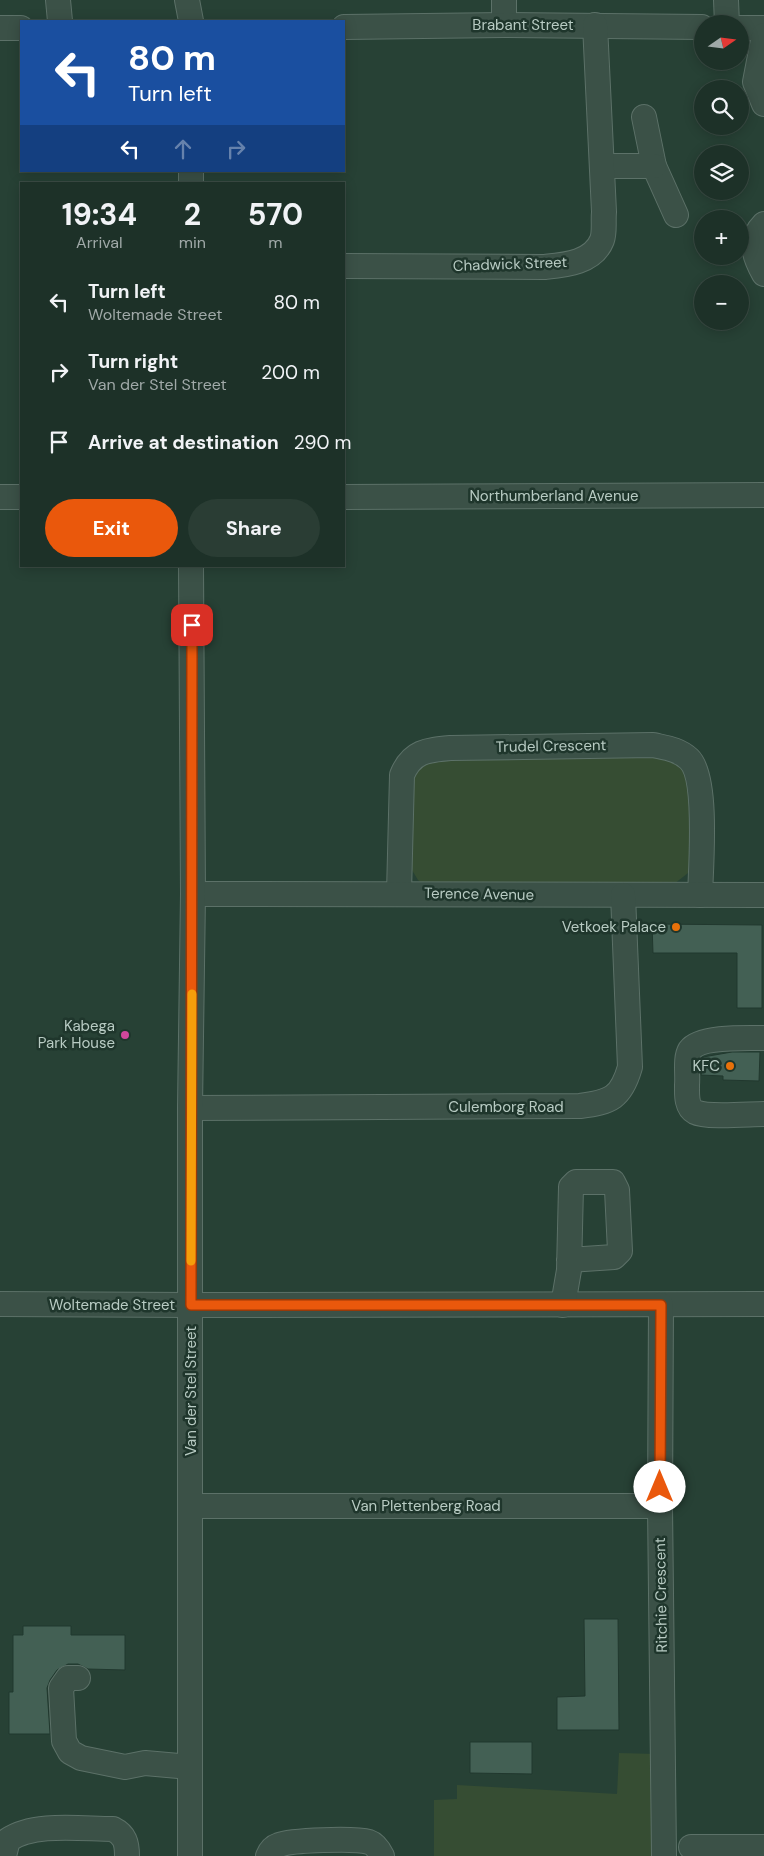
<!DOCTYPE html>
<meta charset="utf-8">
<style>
:root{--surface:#1d3128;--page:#2a3d34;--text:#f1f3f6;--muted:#a0a9a8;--line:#3b4c45;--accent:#ea580c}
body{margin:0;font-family:"DM Sans",sans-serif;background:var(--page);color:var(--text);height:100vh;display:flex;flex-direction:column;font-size:19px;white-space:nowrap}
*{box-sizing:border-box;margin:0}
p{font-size:16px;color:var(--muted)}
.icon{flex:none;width:28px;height:28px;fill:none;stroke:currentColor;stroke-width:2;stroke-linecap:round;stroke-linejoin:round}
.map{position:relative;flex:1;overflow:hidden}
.details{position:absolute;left:20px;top:182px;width:325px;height:385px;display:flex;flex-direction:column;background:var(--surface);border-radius:0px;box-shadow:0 2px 12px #0003,0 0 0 1px var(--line)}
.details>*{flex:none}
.hud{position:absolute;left:20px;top:20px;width:325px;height:152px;border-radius:0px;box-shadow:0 2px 12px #0003,0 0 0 1px var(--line);background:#1a4fa0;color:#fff;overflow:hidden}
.needle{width:32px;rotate:76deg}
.tools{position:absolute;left:694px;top:15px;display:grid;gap:10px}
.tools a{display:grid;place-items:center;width:55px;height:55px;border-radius:50%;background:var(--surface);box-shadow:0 2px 12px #0003,0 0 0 1px var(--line);font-size:25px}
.pin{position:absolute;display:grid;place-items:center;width:42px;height:42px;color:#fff;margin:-21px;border-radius:10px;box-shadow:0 2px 8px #0006}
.me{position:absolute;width:55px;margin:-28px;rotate:0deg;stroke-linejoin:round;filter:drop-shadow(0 0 4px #0008)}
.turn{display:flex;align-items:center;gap:18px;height:105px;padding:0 25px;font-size:22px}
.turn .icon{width:65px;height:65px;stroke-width:2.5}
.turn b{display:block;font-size:35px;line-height:42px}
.lanes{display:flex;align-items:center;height:48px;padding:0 25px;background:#0003;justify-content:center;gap:25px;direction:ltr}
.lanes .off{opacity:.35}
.eta{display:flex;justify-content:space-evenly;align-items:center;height:85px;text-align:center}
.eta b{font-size:30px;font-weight:700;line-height:35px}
.primary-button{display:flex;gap:10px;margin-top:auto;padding:10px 25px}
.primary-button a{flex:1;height:58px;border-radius:30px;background:var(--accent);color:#fff;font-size:20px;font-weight:700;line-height:58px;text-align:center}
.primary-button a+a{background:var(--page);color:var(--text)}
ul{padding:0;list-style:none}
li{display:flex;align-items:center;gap:15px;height:70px;padding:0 25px}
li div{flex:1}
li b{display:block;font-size:19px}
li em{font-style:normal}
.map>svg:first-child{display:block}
.green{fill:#364d33}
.building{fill:#436054;stroke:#21382e}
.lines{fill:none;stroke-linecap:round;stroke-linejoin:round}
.minor-casing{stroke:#5c7168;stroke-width:26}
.minor{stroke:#3b5147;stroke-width:24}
.route-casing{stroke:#983908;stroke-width:12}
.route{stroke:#ea580c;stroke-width:9}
.slow{stroke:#f59e0b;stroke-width:9}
.food-dot{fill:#e8710a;stroke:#1f362c;stroke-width:2}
.hotel-dot{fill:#d1479c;stroke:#1f362c;stroke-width:2}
.labels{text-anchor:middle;stroke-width:5;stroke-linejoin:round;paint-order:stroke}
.street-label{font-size:15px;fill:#b8cbc3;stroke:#1f362c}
.poi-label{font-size:15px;fill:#b8cbc3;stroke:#1f362c;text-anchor:end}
</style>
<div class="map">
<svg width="764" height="1856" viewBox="0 0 764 1856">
<rect width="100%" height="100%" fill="#274135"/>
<g class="green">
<path d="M664,756L674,758L692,777L691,866L688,873L674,884H423L418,880L409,865L411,770L426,759Z"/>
<path d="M619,1753L656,1754L658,1856H434V1800L457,1799V1785L617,1794Z"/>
</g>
<g class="building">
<path d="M652,924L762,925V1008H737V953H653Z"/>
<path d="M732,1052H760L759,1081L723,1080V1076L701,1075L703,1057Z"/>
<path d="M584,1619H618L619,1730H557V1697L585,1696Z"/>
<path d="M23,1626H71V1635H125V1670L88,1669L78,1664H68L57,1670L50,1680L47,1688L50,1734H9V1692H13V1635H23Z"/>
<path d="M470,1742H532V1774L470,1773Z"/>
</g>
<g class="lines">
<g class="minor-casing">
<g id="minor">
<path d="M58,0L60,21"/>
<path d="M187,0L191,21"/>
<path d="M504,0V25"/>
<path d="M726,0L727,24"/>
<path d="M344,27L504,25L702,27"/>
<path d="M0,28H21"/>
<path d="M740,28H764"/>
<path d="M764,35L755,82L764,104"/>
<path d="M644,117L654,166L676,215"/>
<path d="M602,166H654"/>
<path d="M191,184V171"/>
<path d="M764,224C748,240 754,256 764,274"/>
<path d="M344,266L544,267C564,265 593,263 602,240C605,232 603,221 604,212L595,25"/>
<path d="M0,497H21"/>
<path d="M344,497L764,495"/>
<path d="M399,893L402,775C412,751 427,750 451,748L653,745C666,748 678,749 689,759C708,777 701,866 700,895"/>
<path d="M193,894L764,895"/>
<path d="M764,1038C747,1038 700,1036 690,1050C685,1058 688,1075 687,1085C687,1094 686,1107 695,1112C707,1118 749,1114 764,1114"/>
<path d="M190,1108L580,1106C611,1102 621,1098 630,1067L623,895"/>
<path d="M0,1304L191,1305L764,1304"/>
<path d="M563,1305L569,1270L571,1187L576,1182H613L617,1190L620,1251L614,1257L569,1260"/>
<path d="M661,1305L660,1506L664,1856"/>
<path d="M192,1506H660"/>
<path d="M78,1678H68L61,1688L64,1741L70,1752L81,1758L125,1767L145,1763L190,1767"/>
<path d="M691,1847H764"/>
<path d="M4,1856L8,1840C34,1822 82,1829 113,1829C125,1835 127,1843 127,1856"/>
<path d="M190,1856V1108L193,894L191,566"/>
<path d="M268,1856C270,1851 273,1847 279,1845C291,1840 355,1838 369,1842C375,1844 379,1850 382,1856"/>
</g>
</g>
<use href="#minor" class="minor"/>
</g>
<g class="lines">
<g class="route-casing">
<path id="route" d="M192,625C193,852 191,1079 191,1305H661L660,1487"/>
</g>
<use href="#route" class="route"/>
<path class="slow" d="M191,1261L192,994"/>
</g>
<g class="food-dot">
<circle cx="676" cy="927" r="5"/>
<circle cx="730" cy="1066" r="5"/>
</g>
<circle class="hotel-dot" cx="125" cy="1035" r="5"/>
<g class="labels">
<g class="street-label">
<text x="523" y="30">Brabant Street</text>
<text transform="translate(510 264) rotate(-2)" y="5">Chadwick Street</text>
<text x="554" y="501">Northumberland Avenue</text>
<text transform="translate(551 746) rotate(-1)" y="5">Trudel Crescent</text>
<text transform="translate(479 894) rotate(1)" y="5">Terence Avenue</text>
<text x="506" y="1112">Culemborg Road</text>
<text x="112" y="1310">Woltemade Street</text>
<text transform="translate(191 1391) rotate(-90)" y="5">Van der Stel Street</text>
<text x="426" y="1511">Van Plettenberg Road</text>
<text transform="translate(661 1595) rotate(-91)" y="5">Ritchie Crescent</text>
</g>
<g class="poi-label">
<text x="666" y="932">Vetkoek Palace</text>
<text x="115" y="1031">Kabega<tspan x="115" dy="17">Park House</tspan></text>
<text x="720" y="1071">KFC</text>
</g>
</g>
</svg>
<div class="tools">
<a><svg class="needle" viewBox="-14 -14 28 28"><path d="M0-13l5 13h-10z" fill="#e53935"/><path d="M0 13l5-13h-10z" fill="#a0a9a8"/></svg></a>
<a><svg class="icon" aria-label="search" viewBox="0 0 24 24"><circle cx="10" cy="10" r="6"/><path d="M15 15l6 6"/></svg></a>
<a><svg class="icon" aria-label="layers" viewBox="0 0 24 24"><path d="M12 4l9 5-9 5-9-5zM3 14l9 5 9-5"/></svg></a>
<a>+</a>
<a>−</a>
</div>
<div class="pin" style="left:192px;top:625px;background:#d93025"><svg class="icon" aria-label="arrive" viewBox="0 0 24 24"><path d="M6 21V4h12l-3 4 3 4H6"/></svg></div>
<svg class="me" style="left:660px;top:1487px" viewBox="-20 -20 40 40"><circle r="19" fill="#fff"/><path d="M0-13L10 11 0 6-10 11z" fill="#ea580c"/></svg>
<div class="hud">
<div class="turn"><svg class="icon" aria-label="left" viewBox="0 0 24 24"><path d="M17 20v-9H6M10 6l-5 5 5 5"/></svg><div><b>80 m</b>Turn left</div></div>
<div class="lanes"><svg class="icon" aria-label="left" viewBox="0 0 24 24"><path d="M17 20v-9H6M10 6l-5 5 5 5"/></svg><svg class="icon off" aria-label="ahead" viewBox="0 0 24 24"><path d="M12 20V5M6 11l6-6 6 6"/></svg><svg class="icon off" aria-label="right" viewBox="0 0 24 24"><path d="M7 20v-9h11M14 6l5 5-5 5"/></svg></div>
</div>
<section class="details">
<div class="eta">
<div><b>19:34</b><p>Arrival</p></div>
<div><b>2</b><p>min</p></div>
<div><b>570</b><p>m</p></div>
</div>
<ul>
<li><svg class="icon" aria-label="left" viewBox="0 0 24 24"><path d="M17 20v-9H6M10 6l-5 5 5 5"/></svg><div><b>Turn left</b><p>Woltemade Street</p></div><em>80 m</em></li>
<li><svg class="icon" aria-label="right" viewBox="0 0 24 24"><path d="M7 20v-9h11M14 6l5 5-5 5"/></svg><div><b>Turn right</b><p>Van der Stel Street</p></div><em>200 m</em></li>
<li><svg class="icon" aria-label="arrive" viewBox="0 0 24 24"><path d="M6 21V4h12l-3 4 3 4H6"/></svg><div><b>Arrive at destination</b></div><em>290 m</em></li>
</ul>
<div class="primary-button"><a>Exit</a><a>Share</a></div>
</section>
</div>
